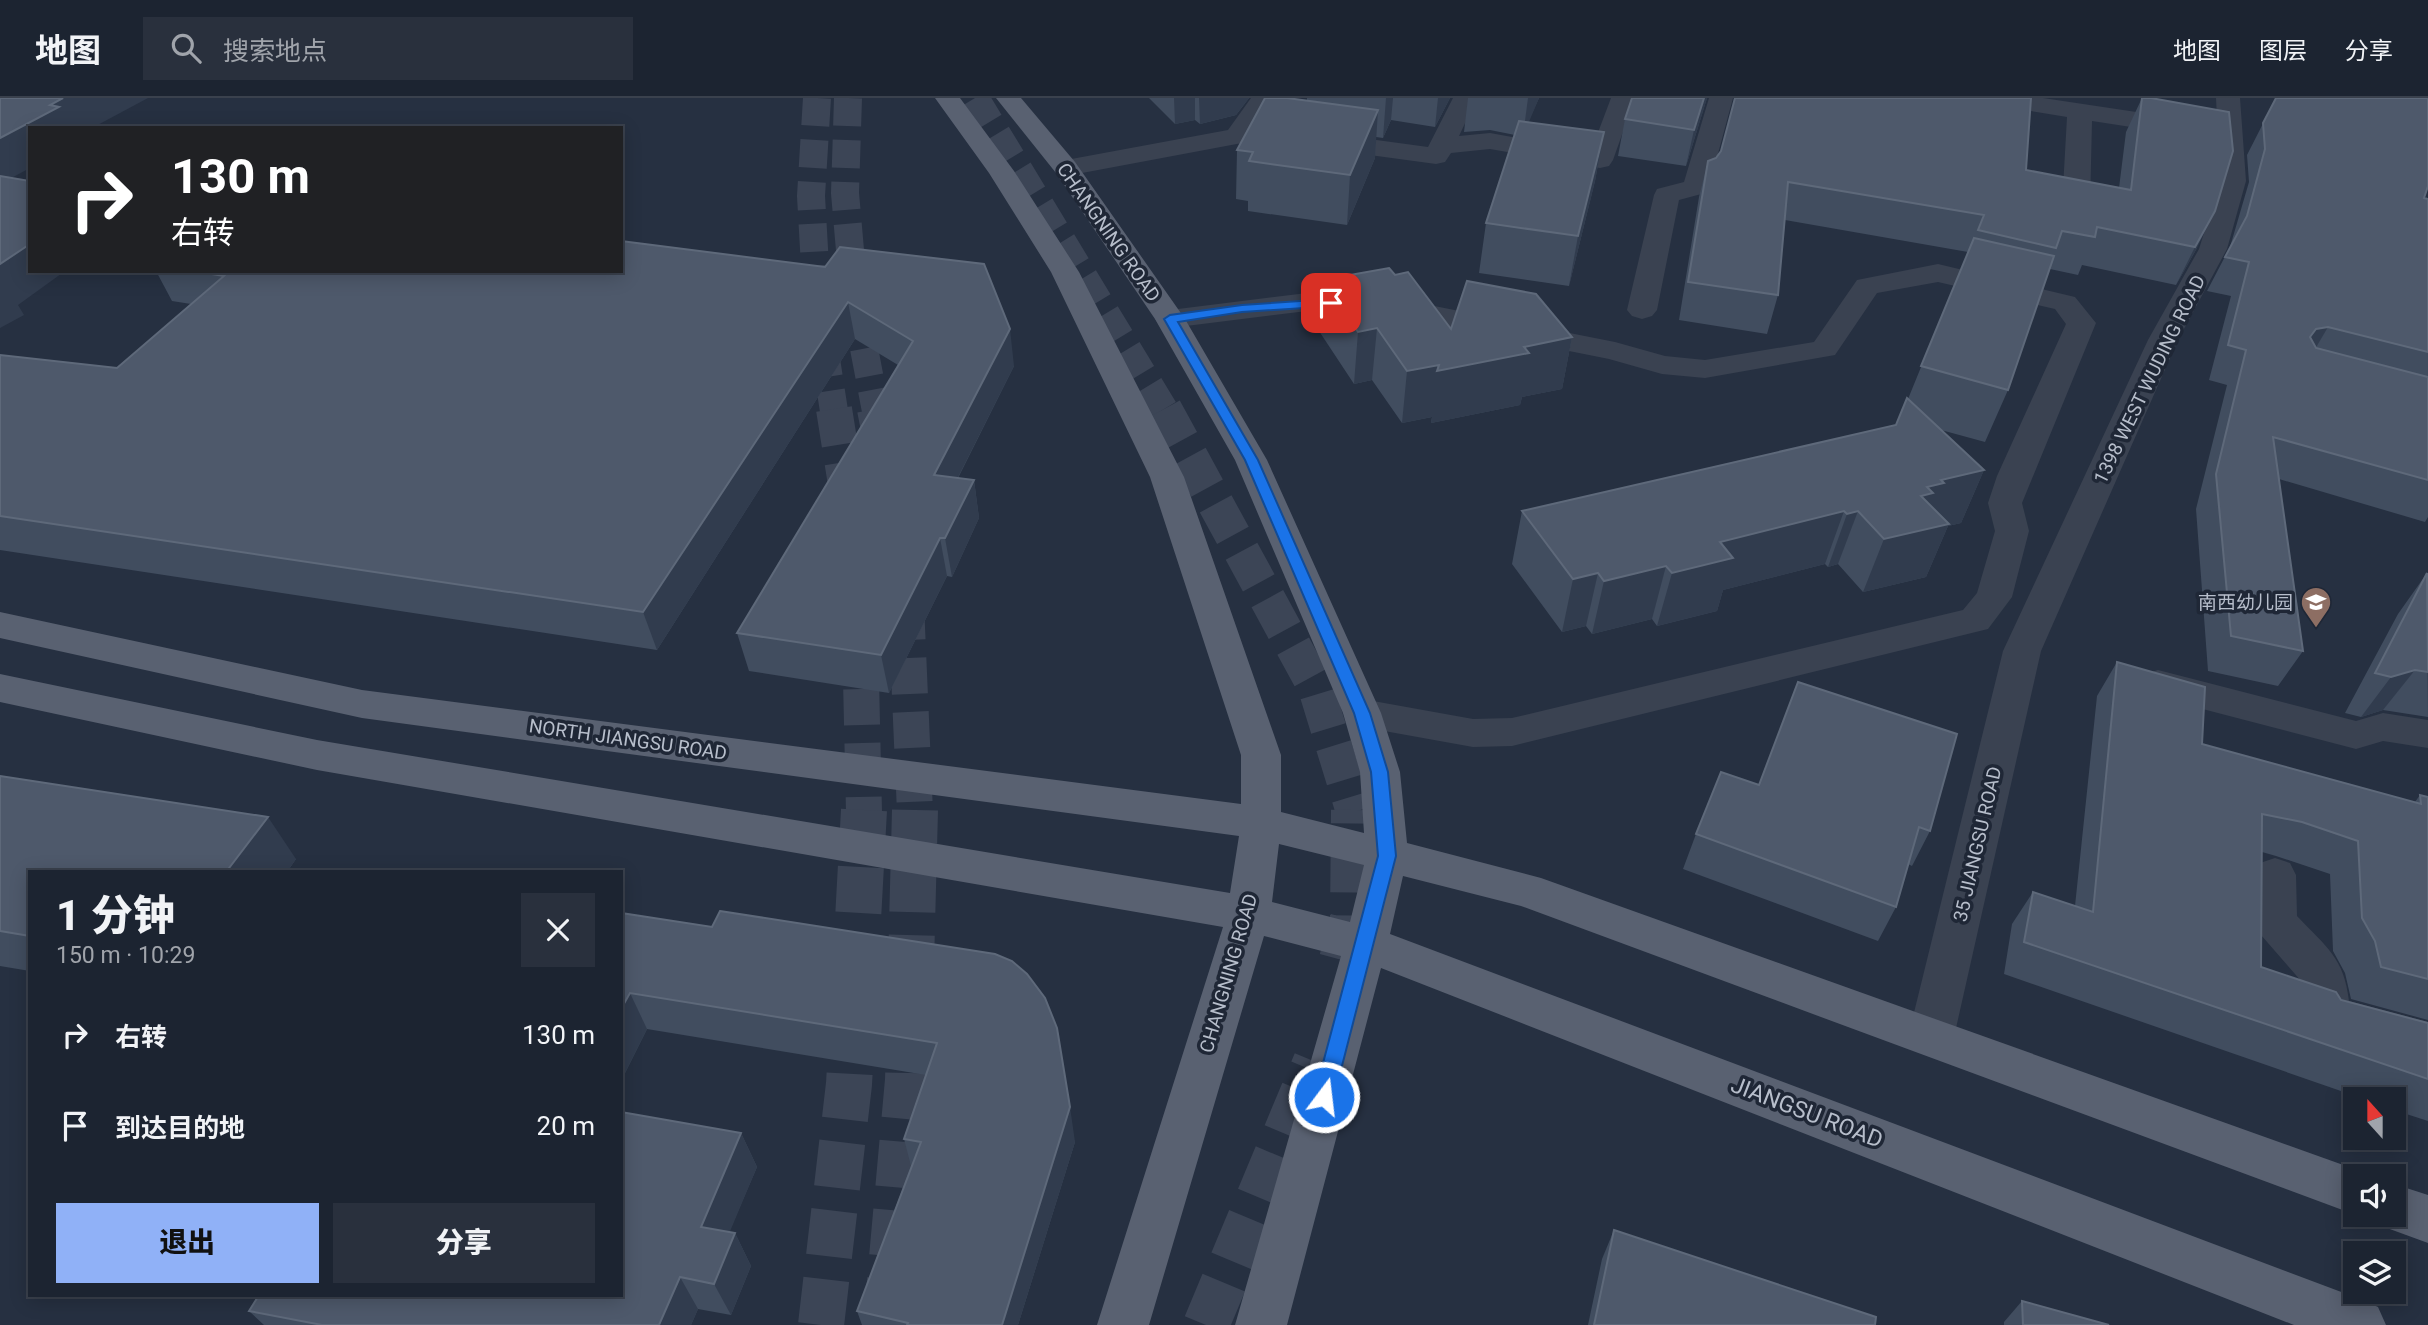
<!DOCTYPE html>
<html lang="zh">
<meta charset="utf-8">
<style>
:root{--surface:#1c2431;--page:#29303d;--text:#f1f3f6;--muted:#a0a4ab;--line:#3a414d;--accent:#90b1f7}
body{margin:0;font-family:Roboto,"Noto Sans SC",sans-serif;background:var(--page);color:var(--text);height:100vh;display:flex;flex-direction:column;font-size:26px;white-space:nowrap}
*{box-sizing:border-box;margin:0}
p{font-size:23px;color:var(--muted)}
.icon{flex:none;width:38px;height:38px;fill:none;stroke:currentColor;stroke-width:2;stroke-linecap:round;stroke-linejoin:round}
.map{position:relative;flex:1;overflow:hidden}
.side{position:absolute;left:28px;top:772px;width:595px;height:427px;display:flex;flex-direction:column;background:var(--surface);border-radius:0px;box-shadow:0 4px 18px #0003,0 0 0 2px var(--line)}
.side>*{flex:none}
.hud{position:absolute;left:28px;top:28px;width:595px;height:147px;border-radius:0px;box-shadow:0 4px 18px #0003,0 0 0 2px var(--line);background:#202124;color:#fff;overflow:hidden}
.needle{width:46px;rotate:339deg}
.fabs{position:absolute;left:2343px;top:989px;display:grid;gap:14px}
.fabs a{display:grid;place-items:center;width:63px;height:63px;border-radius:0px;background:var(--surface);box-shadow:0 4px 18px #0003,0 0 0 2px var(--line);font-size:35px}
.pin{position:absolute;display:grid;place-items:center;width:60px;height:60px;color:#fff;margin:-30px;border-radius:14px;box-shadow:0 4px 10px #0006}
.me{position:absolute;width:77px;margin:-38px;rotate:15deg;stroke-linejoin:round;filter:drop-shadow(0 0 5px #0008)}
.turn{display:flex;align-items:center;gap:24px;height:147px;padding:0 28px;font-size:32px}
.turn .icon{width:91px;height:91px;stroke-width:2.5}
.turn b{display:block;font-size:49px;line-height:60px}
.round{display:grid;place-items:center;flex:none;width:74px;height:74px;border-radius:0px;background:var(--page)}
.summary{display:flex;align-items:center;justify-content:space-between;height:119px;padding:0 28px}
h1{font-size:42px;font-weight:800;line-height:52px}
.button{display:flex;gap:14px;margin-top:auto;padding:14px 28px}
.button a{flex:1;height:80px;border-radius:0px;background:var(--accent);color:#111;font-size:28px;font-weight:800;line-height:80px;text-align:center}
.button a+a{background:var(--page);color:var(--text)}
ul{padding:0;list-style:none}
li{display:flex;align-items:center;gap:21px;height:91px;padding:0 28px}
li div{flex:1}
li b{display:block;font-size:26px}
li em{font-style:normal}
header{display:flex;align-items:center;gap:42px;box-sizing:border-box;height:98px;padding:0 35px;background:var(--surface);border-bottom:2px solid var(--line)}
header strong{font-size:33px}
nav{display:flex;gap:38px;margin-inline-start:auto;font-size:24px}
.search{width:490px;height:63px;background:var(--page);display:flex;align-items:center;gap:18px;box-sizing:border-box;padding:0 24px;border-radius:0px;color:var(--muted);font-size:26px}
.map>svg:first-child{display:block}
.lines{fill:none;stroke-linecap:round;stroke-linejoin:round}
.highway-tunnel-far2{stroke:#3c4556;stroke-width:28;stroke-dasharray:28 14;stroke-linecap:butt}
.highway-tunnel-far1{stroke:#3c4556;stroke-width:36;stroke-dasharray:36 18;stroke-linecap:butt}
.highway-tunnel{stroke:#3c4556;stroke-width:46;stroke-dasharray:46 23;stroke-linecap:butt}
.minor{fill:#3a4251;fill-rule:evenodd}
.major{fill:#596171;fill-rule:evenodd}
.wall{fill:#414d5f}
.shaded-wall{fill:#313c4e}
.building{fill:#4e596b;stroke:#5e697a;stroke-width:2}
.route{fill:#1a73e8;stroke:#114b97;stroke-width:2}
.labels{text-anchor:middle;stroke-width:7;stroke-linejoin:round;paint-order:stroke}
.street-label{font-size:19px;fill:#b7becb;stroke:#1f2736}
.poi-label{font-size:19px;fill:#b7becb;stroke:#1f2736;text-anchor:end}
.near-street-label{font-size:23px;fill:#b7becb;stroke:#1f2736}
</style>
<header>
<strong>地图</strong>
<div class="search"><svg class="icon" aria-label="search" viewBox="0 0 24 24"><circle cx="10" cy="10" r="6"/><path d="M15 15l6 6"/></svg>搜索地点</div>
<nav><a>地图</a><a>图层</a><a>分享</a></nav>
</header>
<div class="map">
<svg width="2428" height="1227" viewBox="0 0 2428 1227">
<rect width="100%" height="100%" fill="#263041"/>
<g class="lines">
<g class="highway-tunnel-far2">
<path d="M817,0L811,98L817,203L834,313"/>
<path d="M848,0L845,95L854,198L876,313"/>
<path d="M975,0L1165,313"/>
</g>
<g class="highway-tunnel-far1">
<path d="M834,311L850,411"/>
<path d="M875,311L884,357"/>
<path d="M1164,311L1316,590L1354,714"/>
<path d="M906,506L915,714"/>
<path d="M860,537L864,714"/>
</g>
<g class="highway-tunnel">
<path d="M1342,862L1353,822L1354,712"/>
<path d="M821,1227L849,986L864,712"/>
<path d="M886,1227L908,982L915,712"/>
<path d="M1206,1227L1316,964"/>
</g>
<g class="minor">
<path d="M1251,0H1275L1258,26L1428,49L1453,0H1477L1459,38L1490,35L1591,53L1611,0H1635L1613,62L1609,68L1600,70L1490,51L1451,55L1445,64L1436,66L1258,42L1066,78L1057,76L1053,70L1057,64L1066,62L1228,32Z"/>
<path d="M1709,0H1733L1709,89L1705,95L1679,102L1657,212L1652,218L1642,221L1632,218L1627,212L1654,97L1657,91L1684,84Z"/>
<path d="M1983,0H2043L2183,21L2192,24L2196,29L2192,34L2183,37L2092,23L2090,108L2086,114H2066L2062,108L2067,19L1995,7L1986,5Z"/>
<path d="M2216,0H2240L2246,83L2227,151L2178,242L2041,553L1954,939L1947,953L1931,959L1915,953L1908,939L2003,553L2148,242L2199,151L2220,83Z"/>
<path d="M1938,166L2075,199L2096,225L2022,405L2029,433L2012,499L1988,531L1512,648L1473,649L1362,629L1348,625L1343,615L1348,605L1362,601L1473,621L1512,620L1963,512L1977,495L1995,433L1988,405L1997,378L2066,226L2055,211L1938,184L1877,195L1835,257L1705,280L1662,276L1609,261L1379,215L1307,213L1170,230L1159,227L1155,221L1159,215L1170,212L1307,195L1379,197L1615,244L1665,258L1705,262L1814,244L1857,182Z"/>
<path d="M2158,572L2356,623L2383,615L2428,622V650L2383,643L2356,651L2145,596L2139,586L2145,576Z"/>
<path d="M2275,760L2290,765L2296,777L2297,818C2326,849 2344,859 2349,903L2428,924V964L2312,931L2305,917L2302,884L2261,837L2254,824V777L2260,765Z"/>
</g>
<g class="major">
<path d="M935,0H960L1014,73L1079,174L1184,379L1281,657V714L1364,735L1360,674L1343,615L1235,362L1155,221L1056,75L996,0H1021L1075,64L1185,221L1267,362L1381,615L1400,674L1407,745L1541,780L2374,1078H2356V1117L1521,808L1403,778L1390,836L2360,1201L2378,1209L2386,1227H2294L1381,870L1287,1227H1235L1341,858L1264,838L1149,1227H1097L1223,829L317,672L0,604V576L317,642L1230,795L1239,738L362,620L0,540V514L362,592L1241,706V657L1150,379L1051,174L989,75ZM1279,746L1364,767L1350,824L1272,804Z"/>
<path d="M2394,1086L2428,1097V1145L2376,1126L2372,1116H2394Z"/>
</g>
</g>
<g class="wall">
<path d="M1149,0H1249L1236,17L1200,26L1195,22L1175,26Z"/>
<path d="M1265,0H1295L1294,1L1307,3V0H1450L1435,29L1391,22L1383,40L1376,39L1375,60L1347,127L1248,113V103L1236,101L1237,52Z"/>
<path d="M1468,0H1539L1528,24L1604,34L1595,83L1569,188L1479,175L1486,125L1515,37L1490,32L1464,34Z"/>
<path d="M1707,0L1686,68L1618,58L1625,21Z"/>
<path d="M2142,0L2197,150L2176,187L2082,167L2078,177L2050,171L2008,292L1985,344L1941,332L1984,372L1961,425L1948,428L1926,479L1863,494L1838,466L1828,469L1825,466L1723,492L1717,513L1657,528L1652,521L1592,536L1586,528L1562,534L1512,466L1522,413L1896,327L1908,301L1968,154L1785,122L1778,197L1767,236L1679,222L1699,99L1708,63L1716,60L1721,53L2026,72L2119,90L2126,34Z"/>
<path d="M2276,0L2424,100L2428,101V419L2425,424L2279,381L2303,553L2278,588L2208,573L2196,411L2227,287L2209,282L2231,198L2207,193L2230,149L2249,84L2247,57Z"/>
<path d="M825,169L1014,268L958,380L974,382L979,420L952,479L947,478L889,595L749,573L737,535L898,267L855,241L657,552L0,452V257L117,270L191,206L172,203L156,173H621Z"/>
<path d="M1395,177L1451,231L1572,239L1562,291L1522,299L1520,307L1431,325L1432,319L1402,325L1372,282L1354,286L1319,233L1322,182Z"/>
<path d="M2427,475L2428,619L2383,612L2361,619L2345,615L2398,516Z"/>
<path d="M2117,564L2202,646L2415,704L2420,697L2428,699V922L2351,901L2345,875L2333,853L2330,776L2276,758L2262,754L2261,869L2341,902L2428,925V1023L2394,1012V1001H2364L2004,876L2012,826L2033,794L2075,808L2097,598Z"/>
<path d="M1798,584L1930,733L1912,768L1908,766L1896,809L1878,843L1683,771L1696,736L1759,687Z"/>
<path d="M0,678L296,761L287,774H30V873L0,868Z"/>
<path d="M621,815L712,829L995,856L1075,1044L1018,1227H862L857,1213L911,1068L904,1041L926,977L647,931L621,983Z"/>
<path d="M741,1035L757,1069L729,1134L735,1135L751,1168L731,1217L698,1211L691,1227H264L249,1213Z"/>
<path d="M1614,1132L1875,1227H1588L1602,1161Z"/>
<path d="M2022,1203L2109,1227H2004V1224Z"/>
</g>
<g class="shaded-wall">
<path d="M63,0H148L92,30H30V70L0,86V40L50,7Z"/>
<path d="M1174,0H1195V22L1175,26Z"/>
<path d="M1199,0H1249L1236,17L1200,26Z"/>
<path d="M1386,0H1393L1391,22L1383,40Z"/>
<path d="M1438,0H1450L1435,29Z"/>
<path d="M1528,0H1539L1523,38Z"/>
<path d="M1704,0H1707L1686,68L1694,32Z"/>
<path d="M1378,12L1375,60L1347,127L1350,77Z"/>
<path d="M1604,34L1595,83L1569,188L1578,138Z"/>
<path d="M2215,113L2197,150L2176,187L2195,149Z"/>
<path d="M30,146V173H65L18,207L24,217L0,230V166Z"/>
<path d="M848,204L855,241L657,552L643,514Z"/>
<path d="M2328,229L2308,263L2310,239L2316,231Z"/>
<path d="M1377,230L1372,282L1354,286L1358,234Z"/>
<path d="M1010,231L1014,268L940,415L934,377Z"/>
<path d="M1572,239L1562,291L1522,299L1520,307L1431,325L1432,319L1402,325L1407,273Z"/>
<path d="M1984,372L1961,425L1948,428L1926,479L1863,494L1884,441L1927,389L1941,382Z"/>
<path d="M974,382L979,420L952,479L945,440Z"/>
<path d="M1844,413L1825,466L1723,492L1717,513L1657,528L1672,475L1720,444Z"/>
<path d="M1858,413L1838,466L1828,469L1847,416Z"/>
<path d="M940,440L947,478L889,595L881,557Z"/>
<path d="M1666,468L1652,521L1592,536L1604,483Z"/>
<path d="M1598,475L1586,528L1562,534L1573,481Z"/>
<path d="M2415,572L2383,612L2361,619L2391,579Z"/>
<path d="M268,719L296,761L287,774H226Z"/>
<path d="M630,895L647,931L621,983V911Z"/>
<path d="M1070,1009L1075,1044L1018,1227H1002Z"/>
<path d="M741,1035L757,1069L718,1162L701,1129Z"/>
<path d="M735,1135L751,1168L731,1217L714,1186Z"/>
<path d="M680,1179L698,1211L691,1227H659Z"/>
</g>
<g class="building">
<path d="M0,0H63L50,7L59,9L0,40Z"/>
<path d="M1265,0H1287L1378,12L1350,77L1249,63L1253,54L1237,52Z"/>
<path d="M1632,0H1704L1694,32L1625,21Z"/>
<path d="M1735,0H2031L2026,72L2131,92L2142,0H2151L2229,14L2233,53L2215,113L2195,149L2097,129L2095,139L2062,133L2056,150L1978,132L1984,117L1788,84L1778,197L1688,184L1708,63L1716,60L1721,53Z"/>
<path d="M2276,0H2428V88L2424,100L2428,101V254L2328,229L2316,231L2310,239L2316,250L2428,279V382L2273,339L2303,553L2231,538L2216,376L2246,252L2228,247L2249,164L2225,159L2247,118L2265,51L2263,25Z"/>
<path d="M1519,23L1604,34L1578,138L1486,125Z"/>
<path d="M0,78L30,83V146L0,166Z"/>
<path d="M1974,140L2054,158L2008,292L1921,268Z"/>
<path d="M621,143L825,169L840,149L984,166L1010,231L934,377L974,382L945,440H940L881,557L737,535L913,243L848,204L643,514L0,418V257L117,270L224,178L194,173H621Z"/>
<path d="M1389,170L1395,177L1408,174L1451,231L1467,183L1536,196L1572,239L1524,249L1529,255L1437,273L1439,267L1407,273L1377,230L1358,234L1322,182Z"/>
<path d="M1907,300L1984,372L1941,382L1944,385L1927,389L1933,395L1921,398L1949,426L1884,441L1858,413L1847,416L1844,413L1720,444L1733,460L1672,475L1666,468L1604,483L1598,475L1573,481L1522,413L1896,327Z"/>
<path d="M2427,475L2428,574L2415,572L2391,579L2375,575Z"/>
<path d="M2117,564L2205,589L2202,646L2421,706L2420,697L2428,699V881L2381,869L2375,843L2362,820L2358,743L2302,724L2262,716L2261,869L2336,894L2341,902L2428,925V981L2024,844L2033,794L2093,814Z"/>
<path d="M1798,584L1957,636L1930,733L1919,729L1896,809L1696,736L1721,674L1759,687Z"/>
<path d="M0,678L268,719L226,774H30V838L0,833Z"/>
<path d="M720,813L995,856L1012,863L1027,876L1045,900L1057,930L1070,1009L1002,1227H907L908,1225L857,1213L921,1044L904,1041L937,945L630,895L621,911V815L712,829Z"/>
<path d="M621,1014L741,1035L701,1129L735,1135L714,1186L680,1179L659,1227H322L249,1213L259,1197H621Z"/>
<path d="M1614,1132L1876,1219L1875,1227H1594Z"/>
<path d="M2022,1203L2109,1227H2023Z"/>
</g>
<path class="route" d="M1331,201L1335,203V208L1242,214L1178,224L1258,362L1370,615L1388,674L1396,758L1334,999L1331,1005L1324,1007L1317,1005L1314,999L1378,758L1371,674L1354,615L1245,362L1164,221L1170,217L1242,207Z"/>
<defs>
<g id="school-pin" transform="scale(1.575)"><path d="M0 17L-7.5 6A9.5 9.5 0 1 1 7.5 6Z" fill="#8d6e63" stroke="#1f2736"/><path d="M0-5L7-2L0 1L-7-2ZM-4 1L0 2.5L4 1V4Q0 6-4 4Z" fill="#fff"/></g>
</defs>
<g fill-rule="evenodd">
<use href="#school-pin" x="2316" y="504"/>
</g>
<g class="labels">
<g class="street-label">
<text transform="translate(1109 134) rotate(55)" y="7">CHANGNING ROAD</text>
<text transform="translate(2149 281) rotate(-64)" y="7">1398 WEST WUDING ROAD</text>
<text transform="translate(628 641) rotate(8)" y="7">NORTH JIANGSU ROAD</text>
<text transform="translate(1977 746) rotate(-77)" y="7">35 JIANGSU ROAD</text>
<text transform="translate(1228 875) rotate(-74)" y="7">CHANGNING ROAD</text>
</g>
<g class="poi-label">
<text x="2293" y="511">南西幼儿园</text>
</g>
<g class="near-street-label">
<text transform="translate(1807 1014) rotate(21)" y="8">JIANGSU ROAD</text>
</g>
</g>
</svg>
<div class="fabs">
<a><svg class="needle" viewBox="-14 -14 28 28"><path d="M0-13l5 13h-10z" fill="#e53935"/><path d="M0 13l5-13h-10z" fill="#a0a4ab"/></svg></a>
<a><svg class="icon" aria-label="sound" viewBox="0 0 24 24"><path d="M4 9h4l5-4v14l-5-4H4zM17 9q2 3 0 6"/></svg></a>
<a><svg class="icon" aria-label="layers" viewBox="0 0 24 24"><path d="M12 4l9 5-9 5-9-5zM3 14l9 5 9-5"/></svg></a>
</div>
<div class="pin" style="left:1331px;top:205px;background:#d93025"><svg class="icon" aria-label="arrive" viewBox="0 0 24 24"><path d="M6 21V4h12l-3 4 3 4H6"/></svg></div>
<svg class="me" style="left:1324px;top:999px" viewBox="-20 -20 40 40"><circle r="17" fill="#1a73e8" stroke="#fff" stroke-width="3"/><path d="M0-11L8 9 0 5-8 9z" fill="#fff"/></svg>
<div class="hud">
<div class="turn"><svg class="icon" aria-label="right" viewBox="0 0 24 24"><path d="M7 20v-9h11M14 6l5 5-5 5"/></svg><div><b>130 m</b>右转</div></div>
</div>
<section class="side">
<div class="summary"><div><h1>1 分钟</h1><p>150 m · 10:29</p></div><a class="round"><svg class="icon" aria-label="close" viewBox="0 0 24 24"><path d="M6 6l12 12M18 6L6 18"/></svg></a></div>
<ul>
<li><svg class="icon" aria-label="right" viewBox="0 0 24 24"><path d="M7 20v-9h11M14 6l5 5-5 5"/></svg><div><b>右转</b></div><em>130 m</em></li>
<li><svg class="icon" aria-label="arrive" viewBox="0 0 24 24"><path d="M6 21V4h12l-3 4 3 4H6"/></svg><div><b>到达目的地</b></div><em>20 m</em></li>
</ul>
<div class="button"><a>退出</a><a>分享</a></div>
</section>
</div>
